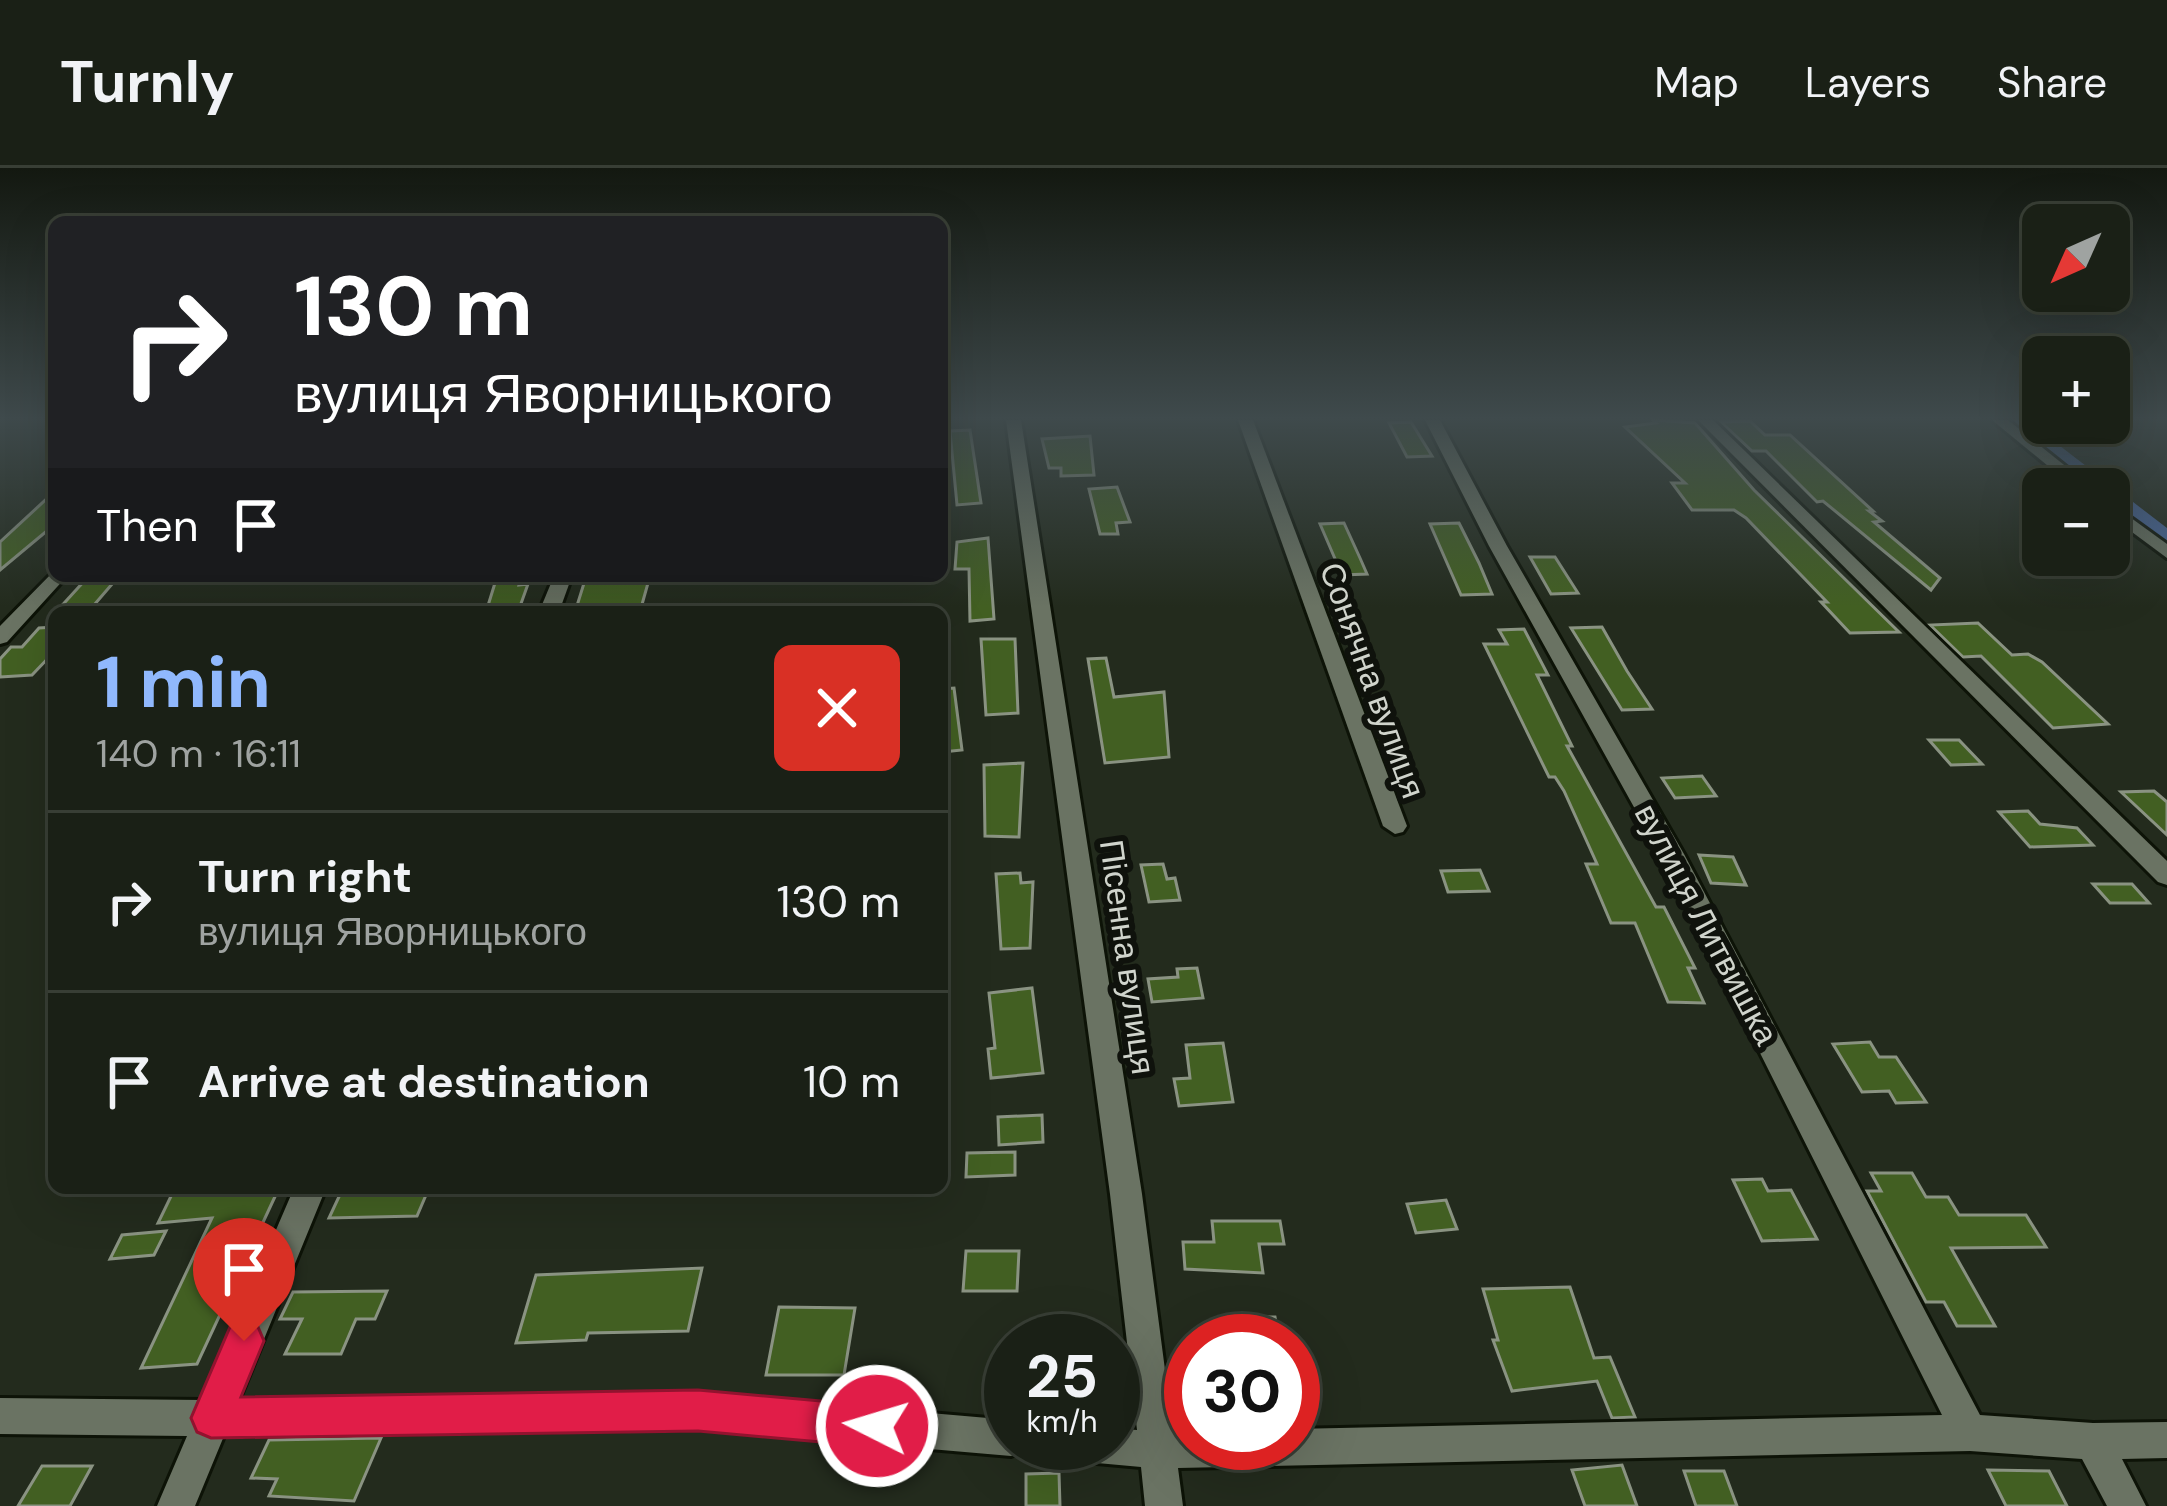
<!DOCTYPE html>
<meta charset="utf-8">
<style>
:root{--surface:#1a2016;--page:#23281f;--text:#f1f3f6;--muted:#9fa3a1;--line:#383e35;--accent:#90b8fd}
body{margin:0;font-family:"DM Sans",sans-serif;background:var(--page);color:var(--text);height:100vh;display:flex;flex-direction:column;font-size:45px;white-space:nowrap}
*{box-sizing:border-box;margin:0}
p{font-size:39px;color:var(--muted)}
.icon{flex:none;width:66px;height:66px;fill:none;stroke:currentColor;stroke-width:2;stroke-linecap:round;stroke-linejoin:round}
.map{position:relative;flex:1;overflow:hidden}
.sheet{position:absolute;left:48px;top:438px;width:900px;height:588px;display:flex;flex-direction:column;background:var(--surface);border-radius:18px;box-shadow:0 12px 48px #0002,0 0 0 3px var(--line)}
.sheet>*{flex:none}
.banner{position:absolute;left:48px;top:48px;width:900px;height:366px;border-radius:18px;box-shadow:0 12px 48px #0002,0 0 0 3px var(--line);background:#202124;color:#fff;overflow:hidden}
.needle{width:78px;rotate:225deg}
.buttons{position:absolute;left:2022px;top:36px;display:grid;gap:24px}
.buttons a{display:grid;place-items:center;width:108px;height:108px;border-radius:18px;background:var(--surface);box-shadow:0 12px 48px #0002,0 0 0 3px var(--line);font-size:60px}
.speed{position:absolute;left:984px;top:1146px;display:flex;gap:24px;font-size:60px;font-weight:700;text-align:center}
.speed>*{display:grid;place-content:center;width:156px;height:156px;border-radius:50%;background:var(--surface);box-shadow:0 12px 48px #0002,0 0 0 3px var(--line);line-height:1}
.speed small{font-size:30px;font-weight:400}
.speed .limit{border:18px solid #d22;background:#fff;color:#111}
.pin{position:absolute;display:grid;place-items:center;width:102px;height:102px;color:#fff;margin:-123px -51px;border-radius:50% 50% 50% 0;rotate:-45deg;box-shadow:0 0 12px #0007}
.pin .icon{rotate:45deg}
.me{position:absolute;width:132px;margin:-66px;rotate:275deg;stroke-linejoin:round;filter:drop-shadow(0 0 9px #0008)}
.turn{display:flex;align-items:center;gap:42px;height:252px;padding:0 48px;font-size:54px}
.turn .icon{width:156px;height:156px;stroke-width:2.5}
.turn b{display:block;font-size:84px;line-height:102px}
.then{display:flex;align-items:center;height:114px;padding:0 48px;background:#0003;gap:24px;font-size:45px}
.round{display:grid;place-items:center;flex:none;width:126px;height:126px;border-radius:18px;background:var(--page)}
.head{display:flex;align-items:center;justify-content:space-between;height:204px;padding:0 48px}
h1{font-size:72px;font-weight:700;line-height:90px;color:var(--accent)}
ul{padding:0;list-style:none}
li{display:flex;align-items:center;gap:36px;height:180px;padding:0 48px;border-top:3px solid var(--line)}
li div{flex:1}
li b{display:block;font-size:45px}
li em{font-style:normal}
header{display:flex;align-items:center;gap:72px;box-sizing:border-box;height:168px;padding:0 60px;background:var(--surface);border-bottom:3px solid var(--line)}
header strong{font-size:57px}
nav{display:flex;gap:66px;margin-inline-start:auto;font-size:42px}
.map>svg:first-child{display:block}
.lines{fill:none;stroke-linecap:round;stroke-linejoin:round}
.canal{fill:#49689e;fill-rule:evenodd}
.building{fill:#425f22;stroke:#8a9382;stroke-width:3}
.street-casing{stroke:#0d1307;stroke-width:6}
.street{fill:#6a7363;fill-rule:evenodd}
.route{fill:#e11d48;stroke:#92132f;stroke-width:3}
.labels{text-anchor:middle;stroke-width:12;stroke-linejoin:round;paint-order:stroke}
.street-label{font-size:33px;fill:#d0d4cc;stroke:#0f120c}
</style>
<header>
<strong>Turnly</strong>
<nav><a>Map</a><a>Layers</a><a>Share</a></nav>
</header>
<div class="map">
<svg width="2167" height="1338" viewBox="0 0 2167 1338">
<rect width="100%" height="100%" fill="#232b1d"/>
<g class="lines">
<path class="canal" d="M2009,252H2026L2167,360V374L2109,332V321H2095Z"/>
</g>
<g class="building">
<path d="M1653,252L1695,255L1754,322L1899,464L1850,465L1821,434H1827L1746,350L1734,342H1692L1672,315H1685L1625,259L1656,255Z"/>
<path d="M1750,253L1765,267H1790L1873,343H1869L1882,353L1874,354L1940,410L1931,422L1823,333L1817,334L1766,283H1752L1721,254Z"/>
<path d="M1411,254L1432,288L1407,289L1389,255Z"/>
<path d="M970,262L981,335L957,337L950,263Z"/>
<path d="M1090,268L1094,307L1061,308V300H1049L1042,271Z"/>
<path d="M1117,319L1130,354L1116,355L1118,366H1100L1089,321Z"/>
<path d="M54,324V357L0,402V374Z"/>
<path d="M1344,355L1360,390L1367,406L1342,407L1320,356Z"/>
<path d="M1459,355L1479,395L1492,426L1461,427L1430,356Z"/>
<path d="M988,370L994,451L970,453L969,401H955L957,374Z"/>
<path d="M1530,389H1555L1578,425L1551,426Z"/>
<path d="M119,408L88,444H56L87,410Z"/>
<path d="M601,408H650L641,440L575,444L585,412Z"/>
<path d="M520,413L519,417L528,416L518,444H486L495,415Z"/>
<path d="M1978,455L2012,487L2028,486L2042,494L2108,556L2053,560L1981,488L1963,489L1930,457Z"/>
<path d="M54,459V484L32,507L0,509V491L11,479H22L39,460Z"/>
<path d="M1602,459L1627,503L1652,541L1622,542L1571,460Z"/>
<path d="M1524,461L1548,507H1537L1572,578H1567L1656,739H1664L1695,800H1688L1704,835L1668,834L1635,755H1611L1586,696H1597L1564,623L1555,609H1549L1484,476H1507L1499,462Z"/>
<path d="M981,471H1015L1018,545L986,547Z"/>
<path d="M1106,490L1114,529L1164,524L1169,589L1105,595L1088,491Z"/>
<path d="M954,520L962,582L942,584V521Z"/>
<path d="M1929,572H1959L1982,596L1951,597Z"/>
<path d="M1023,595L1019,669L985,668L984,597Z"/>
<path d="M1702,608L1716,628L1675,630L1662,610Z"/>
<path d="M2154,623L2167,634V667L2121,624Z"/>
<path d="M2028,643L2040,656L2077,660L2093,677L2030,679L1999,644Z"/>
<path d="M1699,687L1733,689L1746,717L1711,715Z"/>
<path d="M1163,696L1167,711L1175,710L1180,732L1149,734L1141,697Z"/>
<path d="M1480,702L1489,723L1448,724L1441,703Z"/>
<path d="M1020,705L1021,715L1033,714L1030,780L1001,781L996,706Z"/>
<path d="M2093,716H2132L2149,735H2110Z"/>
<path d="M1197,800L1203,830L1152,834L1148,811L1178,809L1177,801Z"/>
<path d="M1032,820L1043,905L991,910L988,881L995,880L989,825Z"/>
<path d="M1870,874L1879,889H1896L1926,934L1896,935L1889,923L1862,924L1833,876Z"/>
<path d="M1223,875L1233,934L1179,938L1174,911L1190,910L1186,877Z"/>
<path d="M1042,947L1043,974L999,977L998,949Z"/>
<path d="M1015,984V1007L966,1009L967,985Z"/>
<path d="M1871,1005H1912L1926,1029H1948L1959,1047H2026L2046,1079L1951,1080L1995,1158H1957L1944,1134H1926L1867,1023H1881Z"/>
<path d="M1762,1011L1768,1023L1791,1022L1817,1071L1762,1073L1733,1012Z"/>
<path d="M279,1020L197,1196L141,1200L212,1050L158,1055L174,1022Z"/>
<path d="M343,1020H429L417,1048L329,1050Z"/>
<path d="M1446,1032L1457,1061L1416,1065L1407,1036Z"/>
<path d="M1212,1053H1280L1284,1076H1259L1263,1105L1185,1101L1183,1074H1214Z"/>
<path d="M166,1063L154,1087L110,1091L122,1067Z"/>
<path d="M966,1083H1019L1017,1123H963Z"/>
<path d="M702,1100L688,1163L588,1165L586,1172L516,1175L536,1107Z"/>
<path d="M1570,1119L1594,1190L1610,1189L1635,1249L1612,1250L1597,1213L1512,1223L1493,1172H1498L1483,1121Z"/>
<path d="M387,1123L375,1151H356L341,1186H285L302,1151H280L293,1124Z"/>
<path d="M779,1139L855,1140L844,1207H766Z"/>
<path d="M1275,1149L1279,1173H1222L1219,1150Z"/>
<path d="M381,1270L354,1333L269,1328L277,1311L251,1310L269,1272Z"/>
<path d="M1622,1297L1637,1338H1585L1572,1302Z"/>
<path d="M42,1298H92L70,1338H18Z"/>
<path d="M1988,1302L2049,1303L2067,1338H2006Z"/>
<path d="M1684,1303H1724L1737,1338H1696Z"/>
<path d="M1059,1305L1060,1338H1026V1306Z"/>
</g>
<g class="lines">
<g class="street-casing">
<g id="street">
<path d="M1006,252H1021L1142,1026L1173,1263H1191V1275H1293V1261L1942,1247L1660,686L1489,378L1425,252H1440L1507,378L1684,686L1980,1247L2093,1255L2167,1254V1290L2122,1291L2146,1338H2107L2082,1291L1970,1283L1178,1300L1183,1338H1145L1141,1299L1075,1293L1062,1288L1057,1275H1113V1260L1137,1262L1110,1026Z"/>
<path d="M1238,252H1253L1407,658L1403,664L1395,666L1383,658Z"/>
<path d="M1698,252H1713L2167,693V717L2158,714Z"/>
<path d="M1992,252H2008L2094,321H2076Z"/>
<path d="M2109,334L2167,376V390L2109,347Z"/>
<path d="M54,403V408H67L7,474L0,476V458Z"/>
<path d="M554,408H572L559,444H539Z"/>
<path d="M294,1020H326L239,1232L698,1225L1011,1252V1275H1027L1024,1283L1011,1288L698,1261L224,1268L195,1338H157L187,1268L0,1266V1230L203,1232Z"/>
</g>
</g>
<use href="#street" class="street"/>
</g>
<linearGradient id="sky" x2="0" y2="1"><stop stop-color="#131810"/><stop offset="0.57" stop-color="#3f4a4c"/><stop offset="1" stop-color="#3f4a4c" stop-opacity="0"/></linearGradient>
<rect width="2167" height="439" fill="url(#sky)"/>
<path class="route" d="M244,1154L258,1159L264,1173L241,1229L698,1222L877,1238L891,1244L897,1258L891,1273L877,1279L698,1263L211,1270L197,1264L191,1250L230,1159Z"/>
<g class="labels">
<g class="street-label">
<text transform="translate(1373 512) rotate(70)" y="12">Сонячна вулиця</text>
<text transform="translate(1707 756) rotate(62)" y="12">вулиця Литвишка</text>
<text transform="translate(1128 789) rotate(82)" y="12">Пісенна вулиця</text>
</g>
</g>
</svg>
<div class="buttons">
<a><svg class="needle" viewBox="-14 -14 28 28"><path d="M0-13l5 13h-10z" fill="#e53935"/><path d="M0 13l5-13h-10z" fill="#9fa3a1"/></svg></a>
<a>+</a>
<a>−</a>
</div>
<div class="speed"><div>25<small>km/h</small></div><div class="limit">30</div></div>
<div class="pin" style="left:244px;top:1173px;background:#d93025"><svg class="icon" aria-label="arrive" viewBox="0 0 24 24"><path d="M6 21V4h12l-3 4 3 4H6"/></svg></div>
<svg class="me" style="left:877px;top:1258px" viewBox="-20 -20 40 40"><circle r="17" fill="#e11d48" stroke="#fff" stroke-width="3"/><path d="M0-11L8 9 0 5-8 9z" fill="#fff"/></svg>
<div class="banner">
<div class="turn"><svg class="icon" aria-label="right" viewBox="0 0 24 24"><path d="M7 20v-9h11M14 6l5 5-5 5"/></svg><div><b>130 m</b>вулиця Яворницького</div></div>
<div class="then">Then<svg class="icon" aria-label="arrive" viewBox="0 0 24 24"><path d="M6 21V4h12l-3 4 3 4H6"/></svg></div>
</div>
<section class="sheet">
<div class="head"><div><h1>1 min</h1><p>140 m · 16:11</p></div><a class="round" style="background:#d93025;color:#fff"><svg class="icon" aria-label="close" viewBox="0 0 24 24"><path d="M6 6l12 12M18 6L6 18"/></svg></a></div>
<ul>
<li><svg class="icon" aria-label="right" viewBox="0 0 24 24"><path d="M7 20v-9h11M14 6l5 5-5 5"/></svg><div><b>Turn right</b><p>вулиця Яворницького</p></div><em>130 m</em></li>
<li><svg class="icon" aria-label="arrive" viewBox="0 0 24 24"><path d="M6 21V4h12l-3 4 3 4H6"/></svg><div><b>Arrive at destination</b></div><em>10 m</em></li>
</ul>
</section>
</div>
